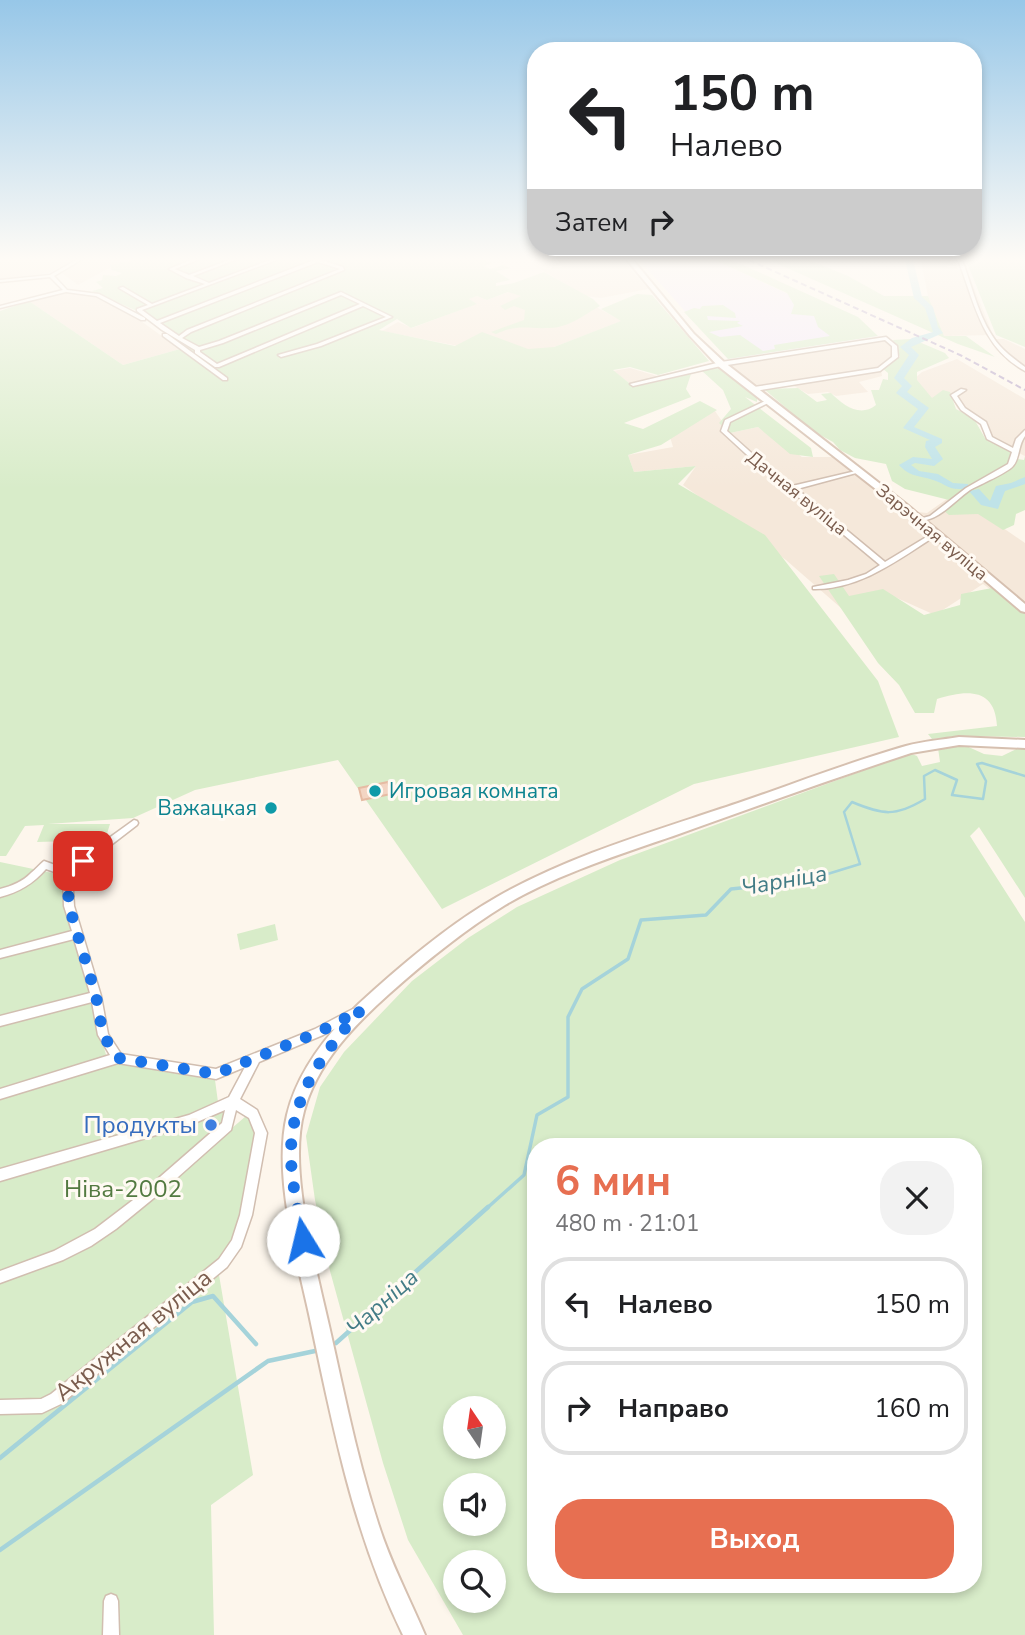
<!DOCTYPE html>
<html lang="ru">
<meta charset="utf-8">
<style>
:root{--surface:#fff;--page:#f2f2f2;--text:#202124;--muted:#757577;--line:#e0e0e0;--accent:#e76f51}
body{margin:0;font-family:"Nunito Sans",sans-serif;background:var(--page);color:var(--text);height:100vh;display:flex;flex-direction:column;font-size:26px;white-space:nowrap}
*{box-sizing:border-box;margin:0}
p{font-size:23px;color:var(--muted)}
.icon{flex:none;width:38px;height:38px;fill:none;stroke:currentColor;stroke-width:2;stroke-linecap:round;stroke-linejoin:round}
.map{position:relative;flex:1;overflow:hidden}
.side{position:absolute;left:527px;top:1138px;width:455px;height:455px;display:flex;flex-direction:column;background:var(--surface);border-radius:28px;box-shadow:0 4px 10px #0003}
.side>*{flex:none}
.hud{position:absolute;left:527px;top:42px;width:455px;height:214px;border-radius:28px;box-shadow:0 4px 10px #0003;background:#fff;color:var(--text);overflow:hidden}
.needle{width:46px;rotate:347deg}
.controls{position:absolute;left:443px;top:1396px;display:grid;gap:14px}
.controls a{display:grid;place-items:center;width:63px;height:63px;border-radius:50%;background:var(--surface);box-shadow:0 4px 10px #0003;font-size:35px}
.pin{position:absolute;display:grid;place-items:center;width:60px;height:60px;color:#fff;margin:-30px;border-radius:14px;box-shadow:0 4px 10px #0006}
.me{position:absolute;width:77px;margin:-38px;rotate:351deg;stroke-linejoin:round;filter:drop-shadow(0 0 5px #0008)}
.turn{display:flex;align-items:center;gap:24px;height:147px;padding:0 28px;font-size:32px}
.turn .icon{width:91px;height:91px;stroke-width:2.5}
.turn b{display:block;font-size:49px;line-height:60px}
.then{display:flex;align-items:center;height:66px;padding:0 28px;background:#0003;gap:14px;font-size:26px}
.round{display:grid;place-items:center;flex:none;width:74px;height:74px;border-radius:28px;background:var(--page)}
.overview{display:flex;align-items:center;justify-content:space-between;height:119px;padding:0 28px}
h1{font-size:42px;font-weight:700;line-height:52px;color:var(--accent)}
.cta{display:flex;gap:14px;margin-top:auto;padding:14px 28px}
.cta a{flex:1;height:80px;border-radius:28px;background:var(--accent);color:#fff;font-size:28px;font-weight:700;line-height:80px;text-align:center}
ul{padding:0;list-style:none}
li{display:flex;align-items:center;gap:21px;height:94px;margin:0 14px 10px;padding:0 14px;border:4px solid var(--line);border-radius:28px}
li div{flex:1}
li b{display:block;font-size:26px}
li em{font-style:normal}
.map>svg:first-child{display:block}
.residential{fill:#f5e8da}
.education{fill:#f3e8fa}
.green{fill:#d8ecc9;fill-rule:evenodd}
.lines{fill:none;stroke-linecap:round;stroke-linejoin:round}
.stream-far2{stroke:#a5d3da;stroke-width:2.5}
.stream-far1{stroke:#a5d3da;stroke-width:3.5}
.stream{stroke:#a5d3da;stroke-width:4.5}
.river{fill:#bfe3e8;fill-rule:evenodd}
.building{fill:#f3d5c3;stroke:#e6bba3;stroke-width:2}
.street-casing{stroke:#d1beb0;stroke-width:3}
.secondary-casing{stroke:#d6c0b0;stroke-width:4}
.street{fill:#fff;fill-rule:evenodd}
.secondary{fill:#fff;fill-rule:evenodd}
.rail{stroke:#b9a8c9;stroke-width:2;stroke-dasharray:6 3.5;stroke-linecap:butt}
.route{stroke:#1a73e8;stroke-width:12;stroke-dasharray:0 21.6}
.culture-dot{fill:#0f9aa8;stroke:#fffaf3;stroke-width:2.5}
.shop-dot{fill:#3f7fe0;stroke:#fffaf3;stroke-width:2.5}
.labels{text-anchor:middle;stroke-width:6;stroke-linejoin:round;paint-order:stroke}
.far-street-label{font-size:18px;fill:#7a5c4d;stroke:#fffaf3}
.culture-label{font-size:21px;fill:#0d838f;stroke:#fffaf3;text-anchor:start}
.water-label{font-size:23px;font-style:italic;fill:#437c86;stroke:#fffaf3}
.near-shop-label{font-size:24px;fill:#366cbe;stroke:#fffaf3;text-anchor:end}
.near-park-label{font-size:24px;fill:#537a41;stroke:#fffaf3}
.near-street-label{font-size:24px;fill:#7a5c4d;stroke:#fffaf3}
</style>
<div class="map">
<svg width="1025" height="1635" viewBox="0 0 1025 1635">
<rect width="100%" height="100%" fill="#fdf6ec"/>
<g class="residential">
<path d="M0,260H75L48,273L0,279Z"/>
<path d="M83,260H124L78,285L62,273Z"/>
<path d="M525,260H623L648,289L601,298L586,296Z"/>
<path d="M921,260H963L993,335L944,336L928,296Z"/>
<path d="M544,279L622,321L554,347L529,360L382,331L398,322L412,328L476,304L468,299L477,296L487,300Z"/>
<path d="M69,293L90,295L131,314L180,349L123,365L29,301Z"/>
<path d="M887,337L895,346L898,357L881,369L882,376L859,382L868,392L836,396L828,392L808,394L792,385L752,391L723,367L633,386L613,371L630,368L657,376L707,364L763,358Z"/>
<path d="M989,339H1004L1025,349V370L996,350Z"/>
<path d="M957,359L1025,399V456L987,438L977,419L958,409L953,400L930,398L914,379L922,372Z"/>
<path d="M715,411L730,433L758,427L802,457H846L917,512L927,513L954,494L1025,543V615L983,584L935,615L879,590L841,608L786,560L683,485L696,466L634,472L628,455L673,447L666,423Z"/>
</g>
<path class="education" d="M639,260H715L878,336L728,359Z"/>
<g class="green">
<path d="M134,260H483L492,263L484,266L490,269L503,265L511,268L496,271L510,280L496,283V286L514,283L544,272L593,299L600,306C584,315 568,328 549,328C527,329 517,324 496,334L491,332L524,320L525,310L514,306L505,310L500,306L521,296L508,292L487,300L477,296L469,299L477,304L411,328L397,319L379,330L455,346L482,332L528,349L554,347L621,321L601,309L637,294L652,295L709,361L658,375L630,367L613,370L634,387L691,374L686,389L691,397L624,423L643,429L700,401L717,410L661,445L628,455L634,472L696,466L678,484L765,535L878,681L899,737L694,784L442,909L338,760L195,790L133,818L48,824H110L105,840L37,842L44,825L25,826L6,856H0V311L29,301L123,365L180,349L199,358L137,311L92,291L103,288L96,282L102,280L103,275L116,276L122,273L112,270L110,265Z"/>
<path d="M715,260H732L858,317L878,336L728,359L684,312L694,308L700,309L702,306L723,305L735,313L736,318L707,316L708,320L740,321L737,323L743,326L709,332L720,337L740,335L763,351L775,349L774,345L830,336L818,327L814,316L791,314L794,305L787,293Z"/>
<path d="M769,260H809L848,276L884,296H928L944,336H966L995,357L958,344Z"/>
<path d="M966,260H1025V347L996,335Z"/>
<path d="M912,339L945,353L949,358L917,372V380L932,398L943,390L950,392L956,409L974,419L985,438L1010,451L1012,458L1024,460L1025,456V510L1016,514L1014,525L1003,530L978,514L949,515L943,510L949,500L905,489L892,481L886,464L855,458L840,450L833,442L813,431L764,389L798,388L817,402L827,400L821,394L831,393C843,405 860,418 876,405L871,390H879L883,379L888,380V373L882,368L900,357L893,340Z"/>
<path d="M721,368L757,398V402L745,397L811,448L813,457L790,454L758,427L730,433L719,423L731,409L723,390L701,370Z"/>
<path d="M834,574L849,596L883,589L924,615L960,605L961,594L992,588L1025,613V737L962,736L932,739L928,734L997,726C995,687 966,690 937,699L934,713H915L899,685L878,663L819,576Z"/>
<path d="M962,744L984,754L1002,756L1025,745V898L979,827L970,836L1025,922V1635H463L408,1540L383,1463L330,1271L315,1200L306,1136L320,1087L344,1052L412,981L468,938L517,907L620,860L870,768L909,753L917,756L922,766L940,762L938,748ZM536,1146H973V1584H536ZM455,1409H494V1447H455ZM455,1486H494V1524H455ZM455,1563H494V1601H455Z"/>
<path d="M0,862L62,875L66,909L108,1062L215,1080L218,1102L231,1129L246,1116L256,1124L240,1236L219,1275L253,1475L211,1505L214,1635H0Z"/>
<path d="M275,924L278,940L240,950L237,934Z"/>
</g>
<g class="lines">
<path class="stream-far2" d="M821,876L860,864L844,812L852,802C883,815 895,817 925,799L924,776L935,770L957,780L952,795L983,799L986,781L977,764L982,763L1025,776"/>
<path class="stream-far1" d="M486,1209L524,1175L537,1115L568,1097V1017L582,989L628,959L641,920L706,915L731,889L806,881L826,875"/>
<g class="stream">
<path d="M336,1343L488,1207"/>
<path d="M0,1458L192,1302L213,1296L256,1344"/>
<path d="M0,1550L268,1361L315,1351"/>
</g>
<g class="river">
<path d="M905,260H913L922,297L933,307L938,327L943,333L911,347L919,355L904,378L912,386L907,392L929,408L914,427L942,439V443L935,447L943,459L934,466L915,463L911,465L919,471L938,474L953,483L968,484V488C948,492 946,483 930,479C916,475 909,476 899,465L913,457L932,459L925,447L926,441L930,440L903,428L918,409L896,393L902,386L894,378L909,355L900,347L912,338L933,332L925,308L914,298Z"/>
<path d="M1025,477V484L1005,491L998,509L981,505L969,491L979,489L990,501L996,486L1011,483Z"/>
</g>
</g>
<path class="building" d="M388,782L391,794L362,800L359,788Z"/>
<g class="lines">
<g class="street-casing">
<g id="street">
<path d="M76,260H81L54,276L67,290L99,294L145,318V320H141L96,296L66,292L0,308V306L63,290L50,277L0,282V280L50,275Z"/>
<path d="M191,260H197L175,269L189,275L229,260H235L193,276L209,283L270,260H276L142,310L157,321L314,260H321L343,267L344,270L191,332L182,338L199,347L219,341L341,292L392,317L321,346L281,357L278,355L317,344L386,317L363,306L219,367H215L195,353V350L162,330L137,311V309L148,305L119,288L123,287L152,304L205,284L186,278L169,269ZM318,262L340,269L187,330L179,336L160,323ZM341,295L360,304L217,364L200,352V350L223,343Z"/>
<path d="M958,260H962C973,288 979,322 1000,346C1007,354 1016,360 1025,367V371C981,347 975,303 958,260Z"/>
<path d="M163,334H167L227,378V380H223L163,336Z"/>
<path d="M886,337L897,346L898,357L880,371L754,391L751,389L754,387L878,368L892,357V346L885,340L721,366L633,386L630,384L721,362Z"/>
<path d="M961,389L966,390L957,396L965,408L986,422L992,437L1013,448L1016,439L1025,430V436C1018,445 1020,458 1013,466C1009,472 979,485 970,490C953,502 940,520 919,521V519L930,516L966,488L1008,464L1012,452L987,439L981,424L961,410L951,395Z"/>
<path d="M767,400L772,401L730,422L727,431L787,485L792,486L860,470V472L797,489L885,562L933,533H937V535C899,559 860,590 813,589V587L848,580L866,574L880,565L790,490L783,488L721,431L725,420Z"/>
<path d="M134,820L137,821L138,823L137,825L72,875L74,906L101,996L108,1034L121,1054L216,1069L315,1029L349,1011L353,1009L357,1011L358,1014L357,1017L323,1035L259,1062L240,1099L257,1110L267,1133L252,1215L241,1247L227,1267L61,1404L42,1413L0,1414V1400L41,1399L51,1394L219,1259L232,1240L240,1215L255,1133L249,1118L236,1110L231,1130L160,1193L116,1229L91,1246L63,1260L0,1283V1271L54,1251L95,1229L137,1197L222,1123L225,1110L190,1125L0,1181V1169L189,1115L229,1097L245,1067L216,1079L118,1063L0,1099V1089L110,1055L98,1035L92,1002L0,1026V1016L90,993L74,939L0,958V950L72,931L64,906L63,875L46,869C33,884 19,892 0,897V889C12,886 22,882 31,873C36,869 39,865 44,861L66,869Z"/>
<path d="M111,1594L116,1596L118,1601L119,1635H103L104,1601L106,1596Z"/>
</g>
</g>
<g class="secondary-casing">
<g id="secondary">
<path d="M627,260H633L694,334L724,362L906,504L1025,604V612L1021,611L900,508L718,366L690,336Z"/>
<path d="M959,737L1025,740V748L959,745L911,753C832,779 754,807 676,835C618,855 558,874 505,905C464,930 425,962 389,994C353,1026 317,1064 304,1111C289,1165 311,1246 323,1300C341,1375 354,1450 378,1523C390,1562 409,1597 425,1635H403C352,1530 333,1426 309,1314C296,1255 273,1174 287,1115C299,1065 336,1023 374,990C412,956 453,922 497,897C572,854 659,830 741,802C796,783 850,762 906,746C923,741 942,740 959,737Z"/>
</g>
</g>
<use href="#street" class="street"/>
<use href="#secondary" class="secondary"/>
<path class="rail" d="M749,260L960,355L1025,390"/>
</g>
<linearGradient id="sky" x2="0" y2="1"><stop stop-color="#97c7e8"/><stop offset="0.53" stop-color="#fefbf6"/><stop offset="1" stop-color="#fefbf6" stop-opacity="0"/></linearGradient>
<rect width="1025" height="489" fill="url(#sky)"/>
<g class="lines">
<path class="route" d="M83,861L67,873L69,906L96,996L103,1035L118,1058L216,1074L319,1032L361,1010C323,1053 289,1098 291,1159C292,1186 299,1214 303,1240"/>
</g>
<g class="culture-dot">
<circle cx="375" cy="791" r="7"/>
<circle cx="271" cy="808" r="7"/>
</g>
<circle class="shop-dot" cx="211" cy="1125" r="7"/>
<g class="labels">
<g class="far-street-label">
<text transform="translate(797 493) rotate(39)" y="6">Дачная вуліца</text>
<text transform="translate(932 532) rotate(40)" y="6">Зарэчная вуліца</text>
</g>
<g class="culture-label">
<text x="389" y="798">Игровая комната</text>
<text x="257" y="815" text-anchor="end">Важацкая</text>
</g>
<g class="water-label">
<text transform="translate(784 880) rotate(-10)" y="8">Чарніца</text>
<text transform="translate(382 1302) rotate(-42)" y="8">Чарніца</text>
</g>
<g class="near-shop-label">
<text x="197" y="1133">Продукты</text>
</g>
<g class="near-park-label">
<text x="123" y="1197">Ніва-2002</text>
</g>
<g class="near-street-label">
<text transform="translate(133 1335) rotate(-39)" y="8">Акружная вуліца</text>
</g>
</g>
</svg>
<div class="controls">
<a><svg class="needle" viewBox="-14 -14 28 28"><path d="M0-13l5 13h-10z" fill="#e53935"/><path d="M0 13l5-13h-10z" fill="#757577"/></svg></a>
<a><svg class="icon" aria-label="sound" viewBox="0 0 24 24"><path d="M4 9h4l5-4v14l-5-4H4zM17 9q2 3 0 6"/></svg></a>
<a><svg class="icon" aria-label="search" viewBox="0 0 24 24"><circle cx="10" cy="10" r="6"/><path d="M15 15l6 6"/></svg></a>
</div>
<div class="pin" style="left:83px;top:861px;background:#d93025"><svg class="icon" aria-label="arrive" viewBox="0 0 24 24"><path d="M6 21V4h12l-3 4 3 4H6"/></svg></div>
<svg class="me" style="left:303px;top:1240px" viewBox="-20 -20 40 40"><circle r="19" fill="#fff"/><path d="M0-13L10 11 0 6-10 11z" fill="#1a73e8"/></svg>
<div class="hud">
<div class="turn"><svg class="icon" aria-label="left" viewBox="0 0 24 24"><path d="M17 20v-9H6M10 6l-5 5 5 5"/></svg><div><b>150 m</b>Налево</div></div>
<div class="then">Затем<svg class="icon" aria-label="right" viewBox="0 0 24 24"><path d="M7 20v-9h11M14 6l5 5-5 5"/></svg></div>
</div>
<section class="side">
<div class="overview"><div><h1>6 мин</h1><p>480 m · 21:01</p></div><a class="round"><svg class="icon" aria-label="close" viewBox="0 0 24 24"><path d="M6 6l12 12M18 6L6 18"/></svg></a></div>
<ul>
<li><svg class="icon" aria-label="left" viewBox="0 0 24 24"><path d="M17 20v-9H6M10 6l-5 5 5 5"/></svg><div><b>Налево</b></div><em>150 m</em></li>
<li><svg class="icon" aria-label="right" viewBox="0 0 24 24"><path d="M7 20v-9h11M14 6l5 5-5 5"/></svg><div><b>Направо</b></div><em>160 m</em></li>
</ul>
<div class="cta"><a>Выход</a></div>
</section>
</div>
